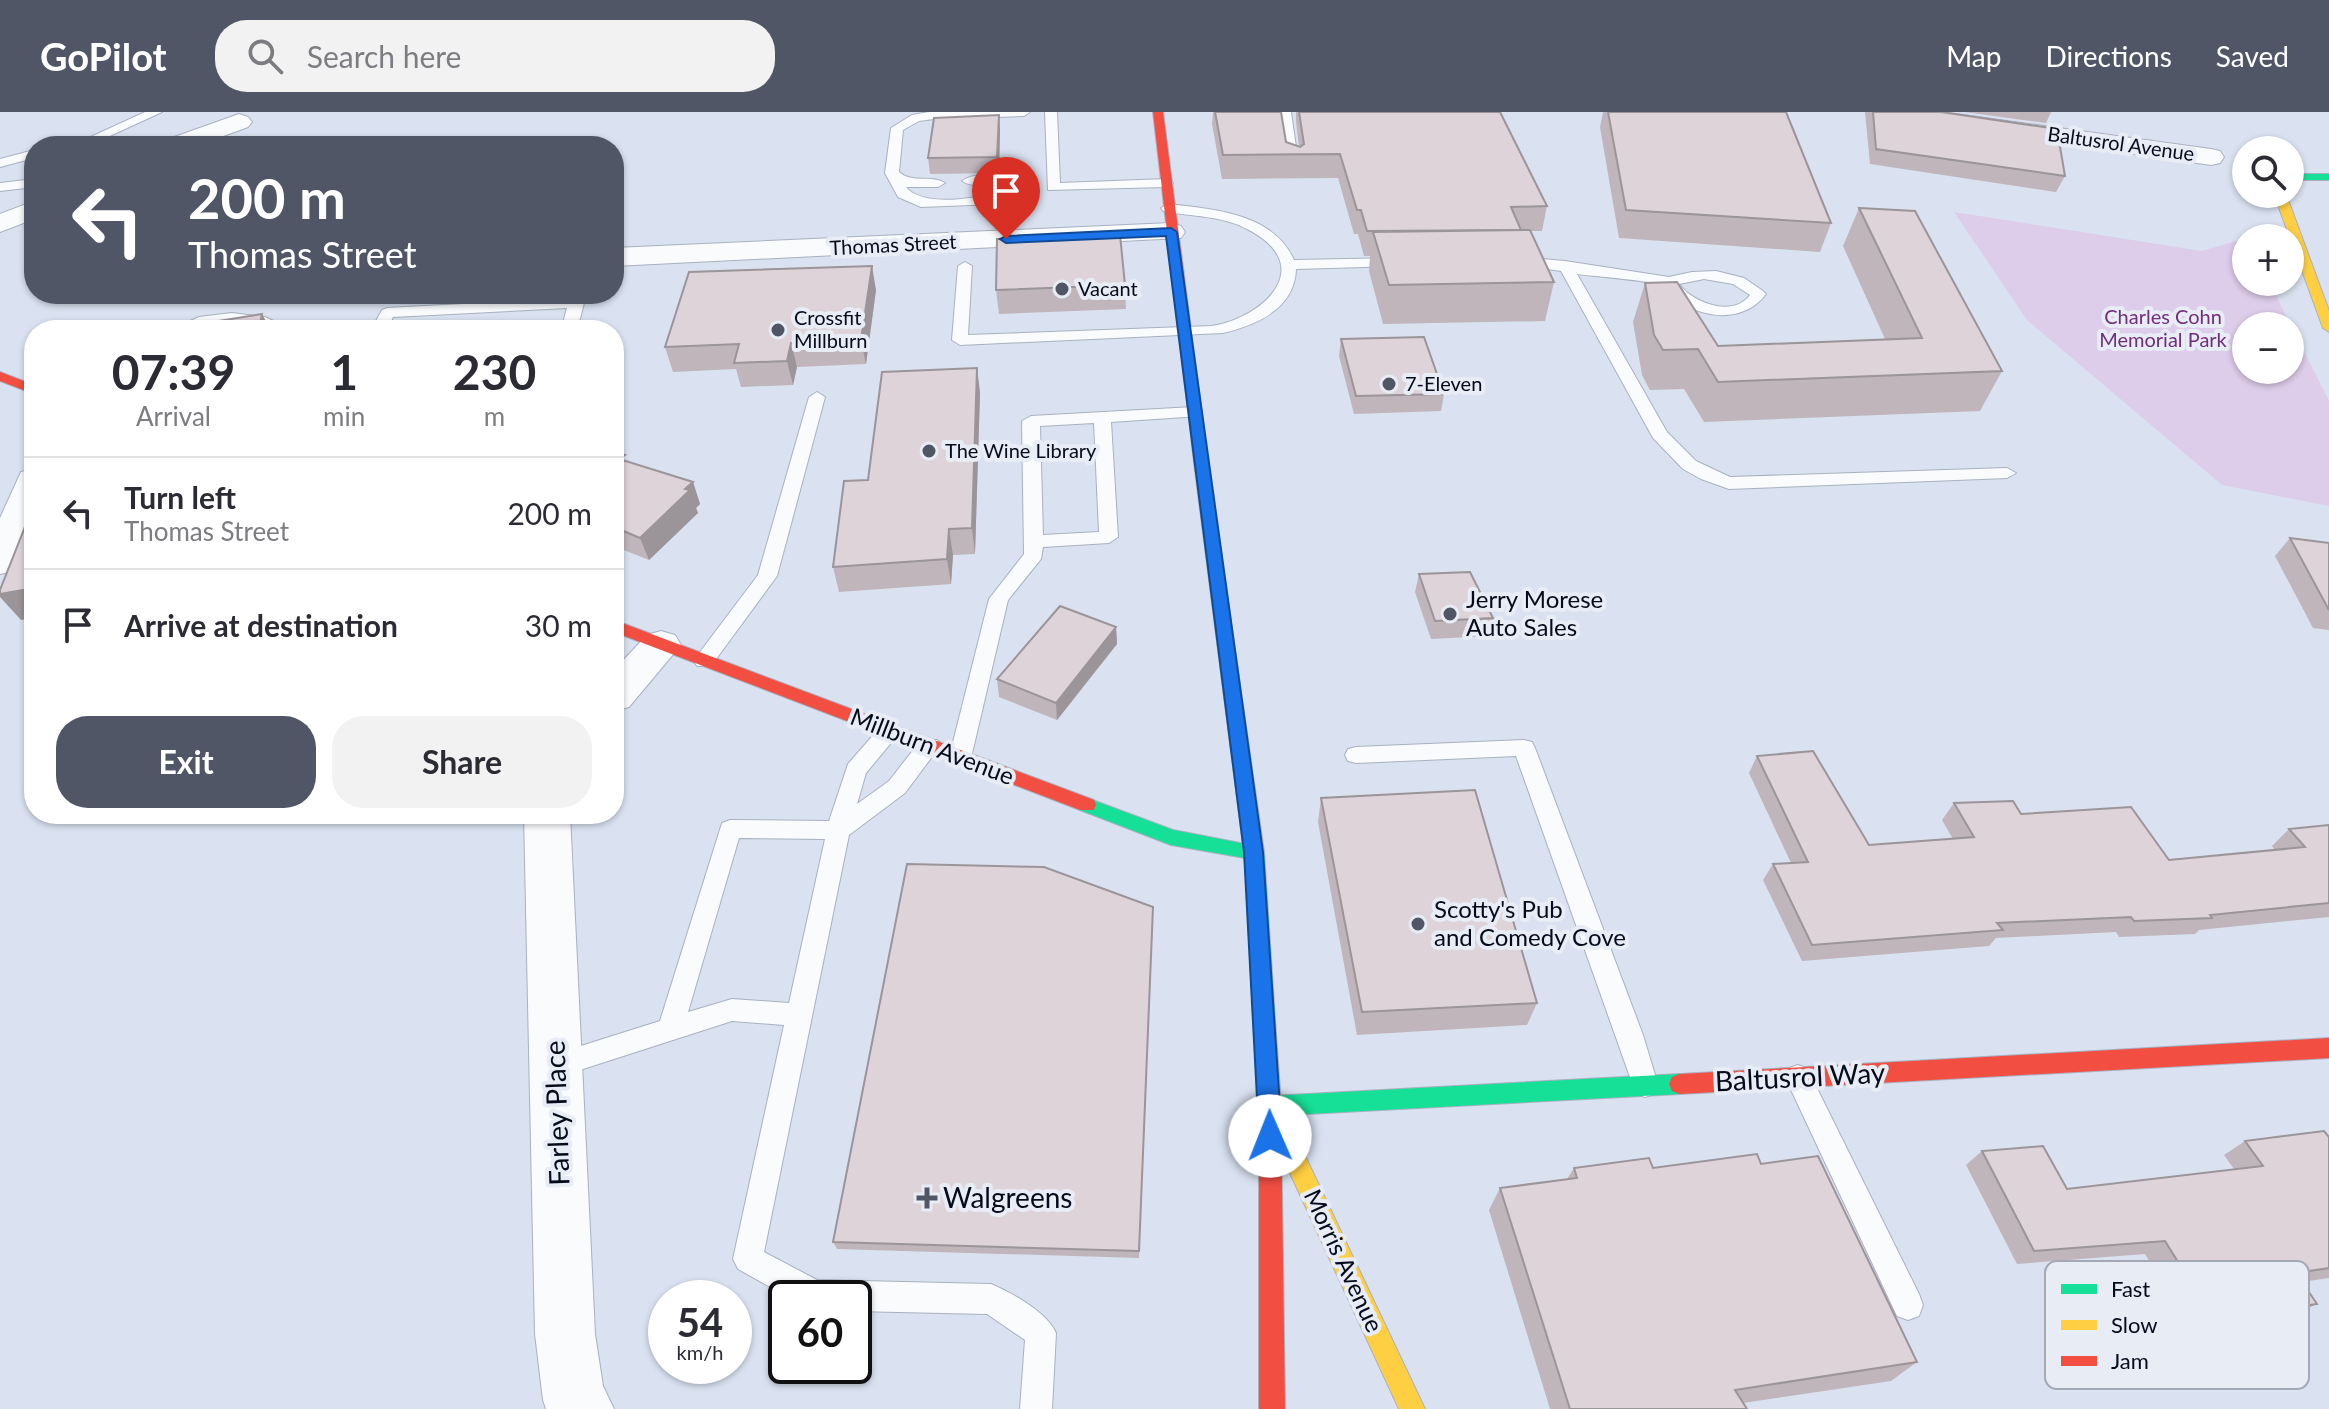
<!DOCTYPE html>
<meta charset="utf-8">
<style>
:root{--surface:#fff;--page:#f2f2f3;--text:#2b2b33;--muted:#7c7c81;--line:#e1e1e2;--accent:#505666}
body{margin:0;font-family:Lato,sans-serif;background:var(--page);color:var(--text);height:100vh;display:flex;flex-direction:column;font-size:30px;white-space:nowrap}
*{box-sizing:border-box;margin:0}
p{font-size:26px;color:var(--muted)}
.icon{flex:none;width:44px;height:44px;fill:none;stroke:currentColor;stroke-width:2;stroke-linecap:round;stroke-linejoin:round}
.map{position:relative;flex:1;overflow:hidden}
.sheet{position:absolute;left:24px;top:208px;width:600px;height:504px;display:flex;flex-direction:column;background:var(--surface);border-radius:32px;box-shadow:0 2px 6px #0004}
.sheet>*{flex:none}
.top-card{position:absolute;left:24px;top:24px;width:600px;height:168px;border-radius:32px;box-shadow:0 2px 6px #0004;background:#505666;color:#fff;overflow:hidden}
.buttons{position:absolute;left:2232px;top:24px;display:grid;gap:16px}
.buttons a{display:grid;place-items:center;width:72px;height:72px;border-radius:50%;background:var(--surface);box-shadow:0 2px 6px #0004;font-size:40px}
.speed{position:absolute;left:648px;top:1168px;display:flex;gap:16px;font-size:40px;font-weight:700;text-align:center}
.speed>*{display:grid;place-content:center;width:104px;height:104px;border-radius:50%;background:var(--surface);box-shadow:0 2px 6px #0004;line-height:1}
.speed small{font-size:20px;font-weight:400}
.speed .limit{border:4px solid #111;border-radius:12px;background:#fff;color:#111}
.pin{position:absolute;display:grid;place-items:center;width:68px;height:68px;color:#fff;margin:-82px -34px;border-radius:50% 50% 50% 0;rotate:-45deg;box-shadow:0 0 8px #0007}
.pin .icon{rotate:45deg}
.me{position:absolute;width:88px;margin:-44px;rotate:359deg;stroke-linejoin:round;filter:drop-shadow(0 0 6px #0008)}
.turn{display:flex;align-items:center;gap:28px;height:168px;padding:0 32px;font-size:36px}
.turn .icon{width:104px;height:104px;stroke-width:2.5}
.turn b{display:block;font-size:56px;line-height:68px}
.eta{display:flex;justify-content:space-evenly;align-items:center;height:136px;text-align:center}
.eta b{font-size:48px;font-weight:700;line-height:56px}
.primary-button{display:flex;gap:16px;margin-top:auto;padding:16px 32px}
.primary-button a{flex:1;height:92px;border-radius:32px;background:var(--accent);color:#fff;font-size:32px;font-weight:700;line-height:92px;text-align:center}
.primary-button a+a{background:var(--page);color:var(--text)}
ul{padding:0;list-style:none}
li{display:flex;align-items:center;gap:24px;height:112px;padding:0 32px;border-top:2px solid var(--line)}
li div{flex:1}
li b{display:block;font-size:30px}
li em{font-style:normal}
header{display:flex;align-items:center;gap:48px;box-sizing:border-box;height:112px;padding:0 40px;background:var(--accent);color:#fff}
header strong{font-size:38px}
nav{display:flex;gap:44px;margin-inline-start:auto;font-size:28px}
.search{width:560px;height:72px;background:var(--page);display:flex;align-items:center;gap:20px;box-sizing:border-box;padding:0 28px;border-radius:32px;color:var(--muted);font-size:30px}
.map>svg:first-child{display:block}
.green{fill:#ddccea;fill-rule:evenodd}
.lines{fill:none;stroke-linecap:round;stroke-linejoin:round}
.lane-casing{stroke:#a9b1c0;stroke-width:2}
.street-casing{stroke:#a9b1c0;stroke-width:2}
.fast-casing{stroke:#a9b1c0;stroke-width:2}
.slow-casing{stroke:#a9b1c0;stroke-width:2}
.jam-casing{stroke:#a9b1c0;stroke-width:2}
.lane{fill:#f9fbfd;fill-rule:evenodd}
.street{fill:#f9fbfd;fill-rule:evenodd}
.fast{fill:#16e098;fill-rule:evenodd}
.slow{fill:#ffcf43;fill-rule:evenodd}
.jam{fill:#f24e42;fill-rule:evenodd}
.wall{fill:#bfb5bb}
.shaded-wall{fill:#9b9498}
.building{fill:#ded3d9;stroke:#9b9498;stroke-width:2}
.route{fill:#1a73e8;stroke:#114b97;stroke-width:2}
.poi-dot{fill:#505666;stroke:#e7ecf5;stroke-width:3}
.labels{text-anchor:middle;stroke-width:8;stroke-linejoin:round;paint-order:stroke}
.far-street-label{font-size:20px;fill:#050b1b;stroke:#e7ecf5}
.far-poi-label{font-size:20px;fill:#050b1b;stroke:#e7ecf5;text-anchor:start}
.far-park-label{font-size:20px;fill:#722e7b;stroke:#e7ecf5}
.poi-label{font-size:24px;fill:#050b1b;stroke:#e7ecf5;text-anchor:start}
.street-label{font-size:24px;fill:#050b1b;stroke:#e7ecf5}
.near-street-label{font-size:28px;fill:#050b1b;stroke:#e7ecf5}
.near-poi-label{font-size:28px;fill:#050b1b;stroke:#e7ecf5;text-anchor:start}
.key{fill:#e7ecf5;stroke:#a3a8b4;stroke-width:2}
.key-label{font-size:22px;fill:#050b1b}
</style>
<header>
<strong>GoPilot</strong>
<div class="search"><svg class="icon" aria-label="search" viewBox="0 0 24 24"><circle cx="10" cy="10" r="6"/><path d="M15 15l6 6"/></svg>Search here</div>
<nav><a>Map</a><a>Directions</a><a>Saved</a></nav>
</header>
<div class="map">
<svg width="2329" height="1297" viewBox="0 0 2329 1297">
<rect width="100%" height="100%" fill="#dae2f1"/>
<path class="green" d="M1954,100L2202,139L2256,123L2257,126H2246V170H2272L2279,190L2329,289V394L2222,373L2027,208ZM2246,214H2290V258H2246Z"/>
<g class="lines">
<g class="lane-casing">
<g id="lane">
<path d="M145,0H162L88,34H71Z"/>
<path d="M929,0H1030L1024,4L934,7L919,9L903,18L899,60C913,72 931,62 945,71L938,75H906C923,97 989,86 1011,75C996,72 974,77 962,69C980,56 1013,67 1033,72V78L996,92L921,95L898,85L885,61L891,16L912,3Z"/>
<path d="M1045,0H1057L1060,71L1166,67L1173,71L1166,75L1048,78Z"/>
<path d="M1279,0H1291L1299,56L1287,53Z"/>
<path d="M34,38V46L0,55V47Z"/>
<path d="M34,67V75L0,79V71Z"/>
<path d="M1168,92C1213,97 1273,101 1294,148L1399,146L1406,150L1399,154L1296,157C1295,197 1256,213 1223,221L960,233L952,228L958,154L965,150L972,154L968,223L1212,214C1265,205 1317,154 1249,118C1222,103 1192,105 1163,99L1161,96Z"/>
<path d="M1517,145L1565,149L1669,165L1692,160L1716,159L1744,166L1763,179L1766,182C1746,209 1709,208 1682,191C1675,187 1670,177 1664,174C1657,169 1591,164 1577,162L1667,320L1696,349L1730,365L2007,356L2016,361L2007,366L1729,377L1701,367L1683,357L1653,326L1561,159L1512,152V146ZM1704,167L1733,172L1750,183C1733,206 1693,191 1679,172Z"/>
<path d="M576,186L584,191L577,218H561L567,196L393,205L387,218H371L382,198L387,196Z"/>
<path d="M232,201L265,205L292,218C272,218 255,210 235,210C213,210 193,218 171,218L199,205Z"/>
<path d="M817,280L825,285L777,464L711,554H697L694,549L697,544L758,463L809,285Z"/>
<path d="M1194,295L1202,300L1200,304L1111,310L1118,425L1109,431L1043,435L1041,447L1008,488L971,646L968,652L960,654L952,652L949,646L989,487L1024,442L1022,309L1031,304ZM1094,311L1099,420L1043,423L1040,314Z"/>
<path d="M890,611L898,613L901,619L866,661L857,692L889,669L921,628H937L940,634L905,681L849,723L764,1140L817,1168L991,1172C1012,1181 1047,1200 1056,1221L1052,1297H1020L1025,1228L987,1202L854,1199V1186H790L738,1157L733,1147L784,913L732,909L555,966L546,963L542,954L546,945L660,909L722,711L730,708L829,709L848,652L882,613ZM739,726L825,727L789,891L732,887L688,900Z"/>
<path d="M1524,628L1532,630L1535,636L1643,923L1658,973L1654,982L1645,985L1636,982L1516,644L1356,651L1348,649L1345,643L1348,637L1356,635Z"/>
<path d="M1798,953L1807,956L1919,1182L1923,1193L1919,1204L1908,1208L1897,1204L1785,965L1789,956Z"/>
</g>
</g>
<g class="street-casing">
<g id="street">
<path d="M1876,0H1942L2211,37L2220,39L2224,45L2220,51L2211,53L1888,7L1879,5Z"/>
<path d="M239,2L248,5L252,10L248,15L196,34H159L163,29Z"/>
<path d="M34,89V107L0,120V102Z"/>
<path d="M1171,111L1181,114L1185,120L1181,126L614,154V136Z"/>
<path d="M34,357V413L13,459L0,462V406L21,360Z"/>
<path d="M661,519L675,523L681,533L629,595L614,599V558L647,523Z"/>
<path d="M524,702H570L595,1222L603,1274L614,1297H546L543,1288L535,1222Z"/>
</g>
</g>
<g class="fast-casing">
<g id="fast">
<rect x="2290" y="62" width="39" height="6"/>
<path d="M1087,686L1173,718L1261,735L1264,740L1276,922L1273,929L1265,932L1257,929L1254,922L1245,746L1171,733L1080,698L1078,693L1080,688Z"/>
<path d="M1680,962L1688,965L1691,972L1688,979L1680,982L1270,1004L1262,1001L1259,994L1262,987L1270,984Z"/>
</g>
</g>
<g class="slow-casing">
<g id="slow">
<path d="M2274,82H2286L2329,199V220L2323,216Z"/>
<path d="M1201,346L1208,350L1264,740L1261,745H1247L1244,740L1194,350Z"/>
<path d="M1265,912L1273,915L1276,922L1281,993L1425,1297H1399L1259,994L1254,922L1257,915Z"/>
</g>
</g>
<g class="jam-casing">
<g id="jam">
<path d="M1153,0H1163L1208,350L1201,354L1194,350Z"/>
<path d="M0,260L34,273V282L0,269Z"/>
<path d="M614,508L1094,688L1096,693L1094,698H1080L614,520Z"/>
<path d="M2329,926V946L1680,982L1672,979L1669,972L1672,965L1680,962Z"/>
<path d="M1270,998L1278,1001L1281,1008L1285,1297H1259V1008L1262,1001Z"/>
</g>
</g>
<use href="#lane" class="lane"/>
<use href="#street" class="street"/>
<use href="#fast" class="fast"/>
<use href="#slow" class="slow"/>
<use href="#jam" class="jam"/>
</g>
<g class="wall">
<path d="M1213,0H1281L1286,30L1299,35L1296,10V0H1500L1547,94L1542,119H1531L1554,170L1545,209L1383,212L1369,159L1370,144H1364L1358,122H1354L1338,66L1222,67L1212,12Z"/>
<path d="M1603,0H1786L1831,111L1820,140L1619,126L1600,15Z"/>
<path d="M1865,0H1941L2065,64L2056,80L1870,52Z"/>
<path d="M1964,0H2051L2046,11Z"/>
<path d="M999,3L1000,19L999,61L930,62L928,46Z"/>
<path d="M1859,96L2002,259L1980,299L1704,310L1684,277L1650,278L1642,263L1633,210L1645,171L1718,234L1885,227L1843,134Z"/>
<path d="M1125,173L1126,197L999,202L996,178Z"/>
<path d="M876,178L866,252L797,255L793,273L741,275L736,257L673,260L665,235Z"/>
<path d="M1341,227L1444,282L1441,299L1354,302L1339,244Z"/>
<path d="M977,256L980,281L975,442L953,443L951,472L839,480L833,455L868,368Z"/>
<path d="M614,339L627,350L693,370L700,392L696,396L698,401L649,448L614,434Z"/>
<path d="M2290,426L2329,431V518L2313,516L2275,444Z"/>
<path d="M1419,462L1493,506L1489,524L1431,527L1415,480Z"/>
<path d="M1116,515L1117,532L1057,608L999,585L997,567Z"/>
<path d="M1757,644L1869,733L1953,727L1942,708L1954,691L2021,702L2169,748L2275,738L2272,734L2289,717L2329,713V805L2199,818L2195,822L2119,825L2116,820L1996,826L1989,834L1802,849L1763,768L1773,752L1791,751L1749,661Z"/>
<path d="M1321,686L1537,891L1527,913L1357,923L1318,710Z"/>
<path d="M1153,804L1139,1146L837,1137L833,1130Z"/>
<path d="M2329,1025V1166L2302,1170L2317,1192L2293,1204L2191,1217L2145,1142L2017,1152L1966,1053L1982,1039L2067,1077L2234,1057L2224,1043L2245,1029Z"/>
<path d="M1761,1052L1917,1250L1891,1269L1743,1291L1747,1297H1550L1489,1098L1500,1076L1567,1067L1574,1056H1653Z"/>
</g>
<g class="shaded-wall">
<path d="M999,3L1000,19L999,61L997,45Z"/>
<path d="M872,154L876,178L866,252L861,228Z"/>
<path d="M262,202L271,218H259Z"/>
<path d="M791,231L797,255L793,273L787,249Z"/>
<path d="M977,256L980,281L975,442L972,416Z"/>
<path d="M693,370L700,392L696,396L698,401L649,448L640,426Z"/>
<path d="M949,417L953,443L951,472L947,447Z"/>
<path d="M34,476V506L21,508L0,485V482Z"/>
<path d="M1116,515L1117,532L1057,608L1056,591Z"/>
</g>
<g class="building">
<path d="M1215,0H1281L1286,30L1300,35L1304,32L1299,0H1500L1547,94L1511,95L1521,118L1367,119L1361,98H1357L1340,42L1223,43Z"/>
<path d="M1608,0H1786L1831,111L1626,98Z"/>
<path d="M1873,0H1941L2057,17L2065,64L1876,37Z"/>
<path d="M999,3L997,45L928,46L934,6Z"/>
<path d="M1859,96L1915,99L2002,259L1718,270L1698,237L1663,238L1654,223L1645,171L1677,170L1718,234L1922,226Z"/>
<path d="M1530,118L1554,170L1389,173L1373,120Z"/>
<path d="M1120,123L1125,173L996,178L997,127Z"/>
<path d="M872,154L861,228L791,231L787,249L734,251L739,232L665,235L689,160Z"/>
<path d="M262,202L259,218H162Z"/>
<path d="M1424,225L1444,282L1356,284L1341,227Z"/>
<path d="M977,256L972,416L949,417L947,447L833,455L844,369L868,368L882,260Z"/>
<path d="M614,339L625,343L619,347L693,370L685,377L690,378L640,426L614,415Z"/>
<path d="M34,392V476L0,482V478Z"/>
<path d="M2290,426L2329,431V498Z"/>
<path d="M1470,460L1493,506L1435,509L1419,462Z"/>
<path d="M1060,494L1116,515L1056,591L997,567Z"/>
<path d="M1813,639L1869,733L1974,725L1954,691L2013,689L2021,702L2131,695L2169,748L2305,735L2289,717L2329,713V791L2210,803L2212,806L2134,809L2131,805L1997,811L2003,818L1812,833L1773,752L1808,750L1757,644Z"/>
<path d="M1475,678L1537,891L1362,900L1321,686Z"/>
<path d="M907,752L1044,755L1153,795L1139,1139L833,1130Z"/>
<path d="M2324,1019L2329,1025V1156L2296,1161L2317,1192L2213,1206L2165,1129L2034,1139L1982,1039L2043,1034L2067,1077L2263,1054L2245,1029Z"/>
<path d="M1757,1042L1761,1052L1818,1044L1917,1250L1735,1278L1747,1297H1570L1500,1076L1577,1066L1574,1056L1649,1046L1653,1056Z"/>
</g>
<path class="route" d="M1171,116L1177,120L1263,740L1282,1024L1278,1032L1270,1035L1262,1032L1259,1024L1244,740L1166,124L1006,131L1000,127L1006,124Z"/>
<g class="poi-dot">
<circle cx="1062" cy="177" r="8"/>
<circle cx="778" cy="218" r="8"/>
<circle cx="1389" cy="272" r="8"/>
<circle cx="929" cy="339" r="8"/>
<circle cx="1450" cy="502" r="8"/>
<circle cx="1418" cy="812" r="8"/>
<path d="M923 1074h8v8h8v8h-8v8h-8v-8h-8v-8h8z"/>
</g>
<g class="labels">
<g class="far-street-label">
<text transform="translate(2121 32) rotate(8)" y="7">Baltusrol Avenue</text>
<text transform="translate(893 133) rotate(-3)" y="7">Thomas Street</text>
</g>
<g class="far-poi-label">
<text x="1078" y="184">Vacant</text>
<text x="794" y="213">Crossfit<tspan x="794" dy="23">Millburn</tspan></text>
<text x="1405" y="279">7-Eleven</text>
<text x="945" y="346">The Wine Library</text>
</g>
<g class="far-park-label">
<text x="2163" y="212">Charles Cohn<tspan x="2163" dy="23">Memorial Park</tspan></text>
</g>
<g class="poi-label">
<text x="1466" y="496">Jerry Morese<tspan x="1466" dy="28">Auto Sales</tspan></text>
<text x="1434" y="806">Scotty's Pub<tspan x="1434" dy="28">and Comedy Cove</tspan></text>
</g>
<g class="street-label">
<text transform="translate(932 635) rotate(21)" y="8">Millburn Avenue</text>
<text transform="translate(1343 1149) rotate(65)" y="8">Morris Avenue</text>
</g>
<g class="near-street-label">
<text transform="translate(1800 965) rotate(-3)" y="10">Baltusrol Way</text>
<text transform="translate(557 1001) rotate(-92)" y="10">Farley Place</text>
</g>
<g class="near-poi-label">
<text x="943" y="1096">Walgreens</text>
</g>
</g>
<rect x="2045" y="1149" width="264" height="128" rx="12" class="key"/>
<rect x="2061" y="1172" width="36" height="10" fill="#16e098"/>
<rect x="2061" y="1208" width="36" height="10" fill="#ffcf43"/>
<rect x="2061" y="1244" width="36" height="10" fill="#f24e42"/>
<g class="key-label">
<text x="2111" y="1185">Fast</text>
<text x="2111" y="1221">Slow</text>
<text x="2111" y="1257">Jam</text>
</g>
</svg>
<div class="buttons">
<a><svg class="icon" aria-label="search" viewBox="0 0 24 24"><circle cx="10" cy="10" r="6"/><path d="M15 15l6 6"/></svg></a>
<a>+</a>
<a>−</a>
</div>
<div class="speed"><div>54<small>km/h</small></div><div class="limit">60</div></div>
<div class="pin" style="left:1006px;top:127px;background:#d93025"><svg class="icon" aria-label="arrive" viewBox="0 0 24 24"><path d="M6 21V4h12l-3 4 3 4H6"/></svg></div>
<svg class="me" style="left:1270px;top:1024px" viewBox="-20 -20 40 40"><circle r="19" fill="#fff"/><path d="M0-13L10 11 0 6-10 11z" fill="#1a73e8"/></svg>
<div class="top-card">
<div class="turn"><svg class="icon" aria-label="left" viewBox="0 0 24 24"><path d="M17 20v-9H6M10 6l-5 5 5 5"/></svg><div><b>200 m</b>Thomas Street</div></div>
</div>
<section class="sheet">
<div class="eta">
<div><b>07:39</b><p>Arrival</p></div>
<div><b>1</b><p>min</p></div>
<div><b>230</b><p>m</p></div>
</div>
<ul>
<li><svg class="icon" aria-label="left" viewBox="0 0 24 24"><path d="M17 20v-9H6M10 6l-5 5 5 5"/></svg><div><b>Turn left</b><p>Thomas Street</p></div><em>200 m</em></li>
<li><svg class="icon" aria-label="arrive" viewBox="0 0 24 24"><path d="M6 21V4h12l-3 4 3 4H6"/></svg><div><b>Arrive at destination</b></div><em>30 m</em></li>
</ul>
<div class="primary-button"><a>Exit</a><a>Share</a></div>
</section>
</div>
